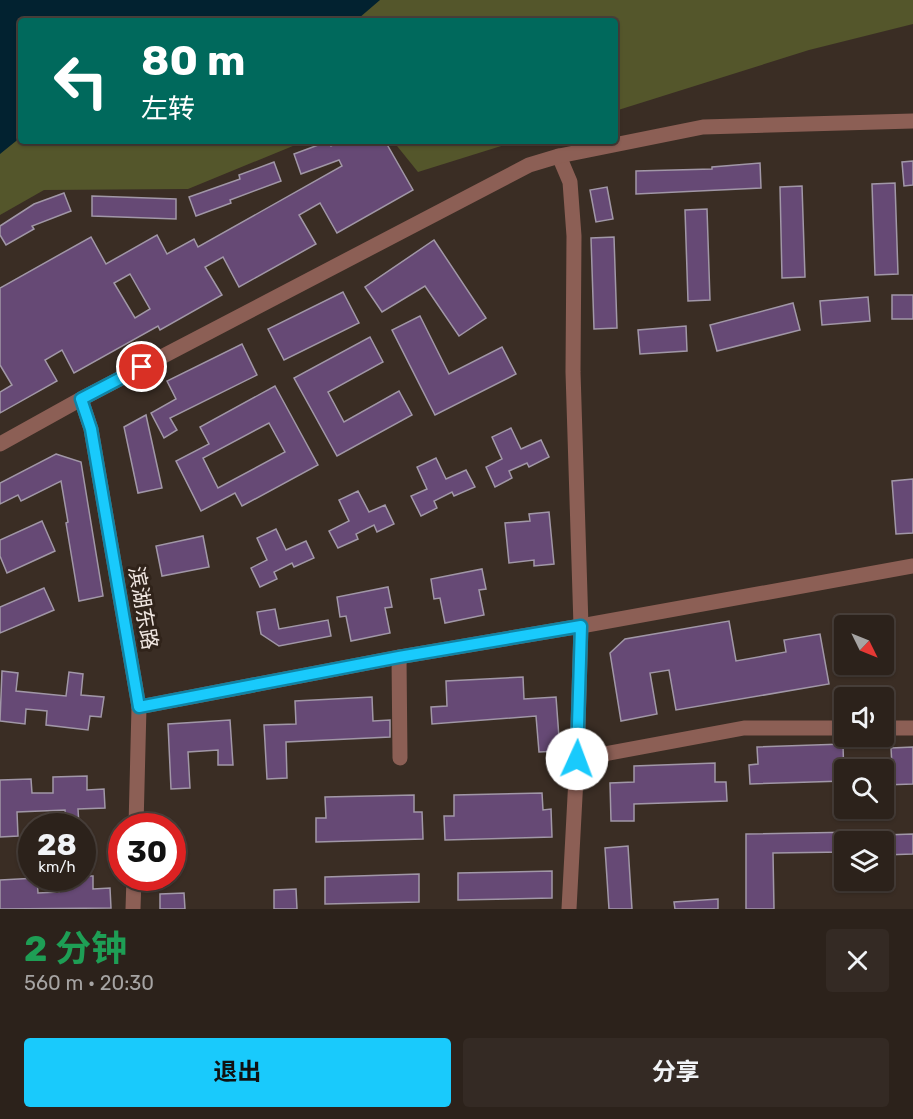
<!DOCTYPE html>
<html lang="zh">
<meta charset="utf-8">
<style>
:root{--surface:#2c221b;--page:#342a24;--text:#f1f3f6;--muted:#a6a4a3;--line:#483f3a;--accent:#19cafc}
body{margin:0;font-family:Rubik,"Noto Sans SC",sans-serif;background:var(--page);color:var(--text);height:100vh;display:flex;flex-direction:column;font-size:22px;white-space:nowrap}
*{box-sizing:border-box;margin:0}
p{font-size:20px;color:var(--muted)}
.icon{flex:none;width:33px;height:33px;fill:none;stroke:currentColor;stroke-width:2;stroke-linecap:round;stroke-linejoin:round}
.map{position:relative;height:909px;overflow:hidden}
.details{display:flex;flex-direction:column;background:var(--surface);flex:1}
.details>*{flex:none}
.hud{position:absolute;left:18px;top:18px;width:600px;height:126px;border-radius:6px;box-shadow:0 2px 4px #0004,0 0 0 2px var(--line);background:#00695c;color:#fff;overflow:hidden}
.needle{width:39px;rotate:133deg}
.tools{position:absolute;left:834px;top:615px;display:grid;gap:12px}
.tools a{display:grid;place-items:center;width:60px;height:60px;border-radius:6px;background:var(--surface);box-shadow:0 2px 4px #0004,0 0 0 2px var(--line);font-size:30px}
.speed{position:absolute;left:18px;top:813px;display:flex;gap:12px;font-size:30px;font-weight:700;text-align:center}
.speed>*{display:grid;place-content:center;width:78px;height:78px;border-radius:50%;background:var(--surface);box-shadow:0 2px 4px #0004,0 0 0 2px var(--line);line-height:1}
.speed small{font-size:15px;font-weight:400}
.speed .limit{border:9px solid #d22;background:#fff;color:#111}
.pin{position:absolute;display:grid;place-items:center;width:51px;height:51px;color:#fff;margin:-26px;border:3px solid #fff;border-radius:50%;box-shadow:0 2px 6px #0007}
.me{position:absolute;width:66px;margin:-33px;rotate:2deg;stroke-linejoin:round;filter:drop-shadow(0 0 4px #0008)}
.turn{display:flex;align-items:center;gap:21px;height:126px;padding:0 24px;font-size:27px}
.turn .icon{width:78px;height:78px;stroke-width:2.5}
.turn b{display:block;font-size:42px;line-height:51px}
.round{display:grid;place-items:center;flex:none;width:63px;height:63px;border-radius:6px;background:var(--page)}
.headline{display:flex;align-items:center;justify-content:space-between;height:102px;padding:0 24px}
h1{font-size:36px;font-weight:700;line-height:45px;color:#1e9e55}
.button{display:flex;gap:12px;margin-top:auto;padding:12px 24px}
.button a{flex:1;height:69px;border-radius:6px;background:var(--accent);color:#111;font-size:24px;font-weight:700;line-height:69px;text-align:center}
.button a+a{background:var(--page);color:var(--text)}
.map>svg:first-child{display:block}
.green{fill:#54562b}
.water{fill:#022230}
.building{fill:#664975;stroke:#a197a7;stroke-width:1.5;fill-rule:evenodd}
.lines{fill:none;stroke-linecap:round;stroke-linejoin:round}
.minor{stroke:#8c5f55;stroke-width:15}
.route-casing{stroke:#1083a4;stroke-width:15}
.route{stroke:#19cafc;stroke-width:10}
.labels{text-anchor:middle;stroke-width:6;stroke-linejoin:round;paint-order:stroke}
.street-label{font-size:21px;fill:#f0e6e1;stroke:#30231a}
</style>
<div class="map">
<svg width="913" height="909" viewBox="0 0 913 909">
<rect width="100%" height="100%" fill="#3a2d24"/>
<g class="green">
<path d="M0,0H913V24L809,50L615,111V21H21V141H305L188,189L44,190L0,215Z"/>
<path d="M393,141H517L418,172Z"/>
</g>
<path class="water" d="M0,0H380L359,18L352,21H21V137L0,154Z"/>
<g class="building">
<path d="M329,141L331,146L341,141H385L413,190L337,233L320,203L299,215L316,244L239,287L223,257L205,267L222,295L160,330L158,326L74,373L62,350L45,360L57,381L0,413V392L12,385L0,365V288L91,237L106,264L157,235L167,254L194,239L198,247L342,166L339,160L301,174L294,154ZM130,274L150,309L135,318L114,283Z"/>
<path d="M913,161V185L904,186L902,162Z"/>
<path d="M274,162L281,181L230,200L231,203L196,216L189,197L240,179L239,175Z"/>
<path d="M760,163L761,188L636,194V171L712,169V167Z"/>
<path d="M895,183L898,274L875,275L872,184Z"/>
<path d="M802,186L805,277L782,278L780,187Z"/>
<path d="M607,187L613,219L596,222L590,190Z"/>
<path d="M64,193L71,211L32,226L34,229L6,245L0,235V226L34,204Z"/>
<path d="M92,196L176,199V219L92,216Z"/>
<path d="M707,209L710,300L688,301L685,210Z"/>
<path d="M614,237L617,328L594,329L591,238Z"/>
<path d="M434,240L486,318L459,336L425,286L382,312L365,287Z"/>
<path d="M343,292L359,323L284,360L268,329Z"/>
<rect x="892" y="295" width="21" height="24"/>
<path d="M868,297L870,321L822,325L820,301Z"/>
<path d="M793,303L800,330L717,351L710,325Z"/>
<path d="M420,316L449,374L502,347L516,374L435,415L392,330Z"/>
<path d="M686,326L687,351L640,354L638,330Z"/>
<path d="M370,337L383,362L328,392L344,422L399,391L412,415L337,456L294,378Z"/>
<path d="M242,344L257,375L170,418L177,430L164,438L151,413L176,399L167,381Z"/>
<path d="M275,386L318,465L242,506L235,493L201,511L176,461L209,444L200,427ZM269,423L285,452L218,488L203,458Z"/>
<path d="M146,415L162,488L138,493L124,427Z"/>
<path d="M511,428L521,449L541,440L549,457L529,467L527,463L509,471L512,478L495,487L486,467L502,459L492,437Z"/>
<path d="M56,454L81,462L103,596L79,601L66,523L68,522L61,481L21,501L18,495L0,504V483Z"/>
<path d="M436,458L446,479L466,470L475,487L454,496L452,492L434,501L437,508L421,516L411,496L427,489L417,467Z"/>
<path d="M913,479V533L896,534L892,481Z"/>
<path d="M358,491L369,512L385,505L394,524L377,532L374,525L356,534L358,539L338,548L329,531L349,521L339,500Z"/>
<path d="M549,512L554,564L534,566V560L509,563L505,523L530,521L529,514Z"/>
<path d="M42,521L55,551L7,573L0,556V540Z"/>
<path d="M276,529L286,550L306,541L314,558L294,567L292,563L274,572L277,579L260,587L251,568L267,560L257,538Z"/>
<path d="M203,536L209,567L162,576L156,546Z"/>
<path d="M482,569L486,589L479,590L484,615L445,623L440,598L434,599L431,579Z"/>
<path d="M388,587L392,607L385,608L390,633L351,641L346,616L340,617L337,597Z"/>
<path d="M44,588L54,610L0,633V607Z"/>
<path d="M275,609L279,629L328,620L331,636L279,646L261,634L257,612Z"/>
<path d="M729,621L736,661L786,652L784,640L820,634L829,684L676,710L669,670L650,673L657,714L621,721L610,653L625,639Z"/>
<path d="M2,671L18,673L16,691L66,696L69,672L83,674L81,695L104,697L101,717L90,716L88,730L46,725L47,711L26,709L25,724L0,721Z"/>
<path d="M523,677L524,699L556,697L560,751L539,752L536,716L432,724L431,707L447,706L446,681Z"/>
<path d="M372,697L373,721L390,720V737L286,742L287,778L267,779L264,725L296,724L295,701Z"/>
<path d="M230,720L233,765H218V750L188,752L190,788L171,789L168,724Z"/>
<path d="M843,744L844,781L750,784L749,765L758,764L757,747Z"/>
<path d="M913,747V784L884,785V766H892L891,748Z"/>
<path d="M715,763V782H726L727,801L634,804V821H611L610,783L634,782V766Z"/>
<path d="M87,776V790L104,789L105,808L78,809L79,826H66L65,810L17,812L18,836L0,837V780L31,779L32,793H53V777Z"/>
<path d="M542,793L543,810L551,809L552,837L445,840L444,816H454V795Z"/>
<path d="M414,795V812H422L423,839L316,842V818H326L325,797Z"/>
<path d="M857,832V842H844V852L773,853L774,909H746V834Z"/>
<path d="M913,834V854L884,855V835Z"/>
<path d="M628,846L632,909H609L605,848Z"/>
<path d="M552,871V898L458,900V873Z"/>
<path d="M419,874V902L325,904V877Z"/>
<path d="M82,876H93V889L110,888L111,908L0,909V880L37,878L38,893L59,892V878H82Z"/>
<path d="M296,889L297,909H274V890Z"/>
<path d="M184,893L185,909H160V894Z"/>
<path d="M718,899V909H675L674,902Z"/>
</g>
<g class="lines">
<g class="minor">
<path d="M559,156L570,182L574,236L573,372L581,626L577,759L569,909"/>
<path d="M81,399L91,429L139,707L136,826"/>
<path d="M0,444L81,399L529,165L559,156L703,127L913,121"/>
<path d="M399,657L400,758"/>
<path d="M139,707L399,657L581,626L913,566"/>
<path d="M884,728H913"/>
<path d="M577,759L744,728H844"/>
<path d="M133,909L134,878"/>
</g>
</g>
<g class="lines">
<g class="route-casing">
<path id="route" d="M142,367L81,399L91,429L139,707L399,657L581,626L577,759"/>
</g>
<use href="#route" class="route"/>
</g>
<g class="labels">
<g class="street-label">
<text transform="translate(143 608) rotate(80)" y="7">滨湖东路</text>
</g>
</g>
</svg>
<div class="tools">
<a><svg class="needle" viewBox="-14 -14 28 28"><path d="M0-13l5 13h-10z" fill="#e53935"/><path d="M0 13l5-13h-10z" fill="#a6a4a3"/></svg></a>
<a><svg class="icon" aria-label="sound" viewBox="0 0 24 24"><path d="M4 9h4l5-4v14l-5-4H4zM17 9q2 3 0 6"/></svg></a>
<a><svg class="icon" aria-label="search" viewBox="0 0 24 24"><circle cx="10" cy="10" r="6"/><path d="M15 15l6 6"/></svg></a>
<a><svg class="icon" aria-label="layers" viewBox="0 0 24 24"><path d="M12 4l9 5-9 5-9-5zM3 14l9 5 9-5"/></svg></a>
</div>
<div class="speed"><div>28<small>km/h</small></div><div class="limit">30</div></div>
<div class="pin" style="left:142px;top:367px;background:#d93025"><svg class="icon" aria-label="arrive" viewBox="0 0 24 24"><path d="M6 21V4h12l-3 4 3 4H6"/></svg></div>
<svg class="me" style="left:577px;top:759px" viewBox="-20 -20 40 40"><circle r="19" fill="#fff"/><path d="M0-13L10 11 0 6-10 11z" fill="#19cafc"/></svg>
<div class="hud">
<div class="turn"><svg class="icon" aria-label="left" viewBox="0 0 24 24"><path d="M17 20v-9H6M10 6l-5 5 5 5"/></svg><div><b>80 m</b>左转</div></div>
</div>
</div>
<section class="details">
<div class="headline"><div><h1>2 分钟</h1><p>560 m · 20:30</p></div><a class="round"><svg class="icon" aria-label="close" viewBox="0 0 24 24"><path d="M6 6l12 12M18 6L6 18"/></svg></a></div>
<div class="button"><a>退出</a><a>分享</a></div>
</section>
